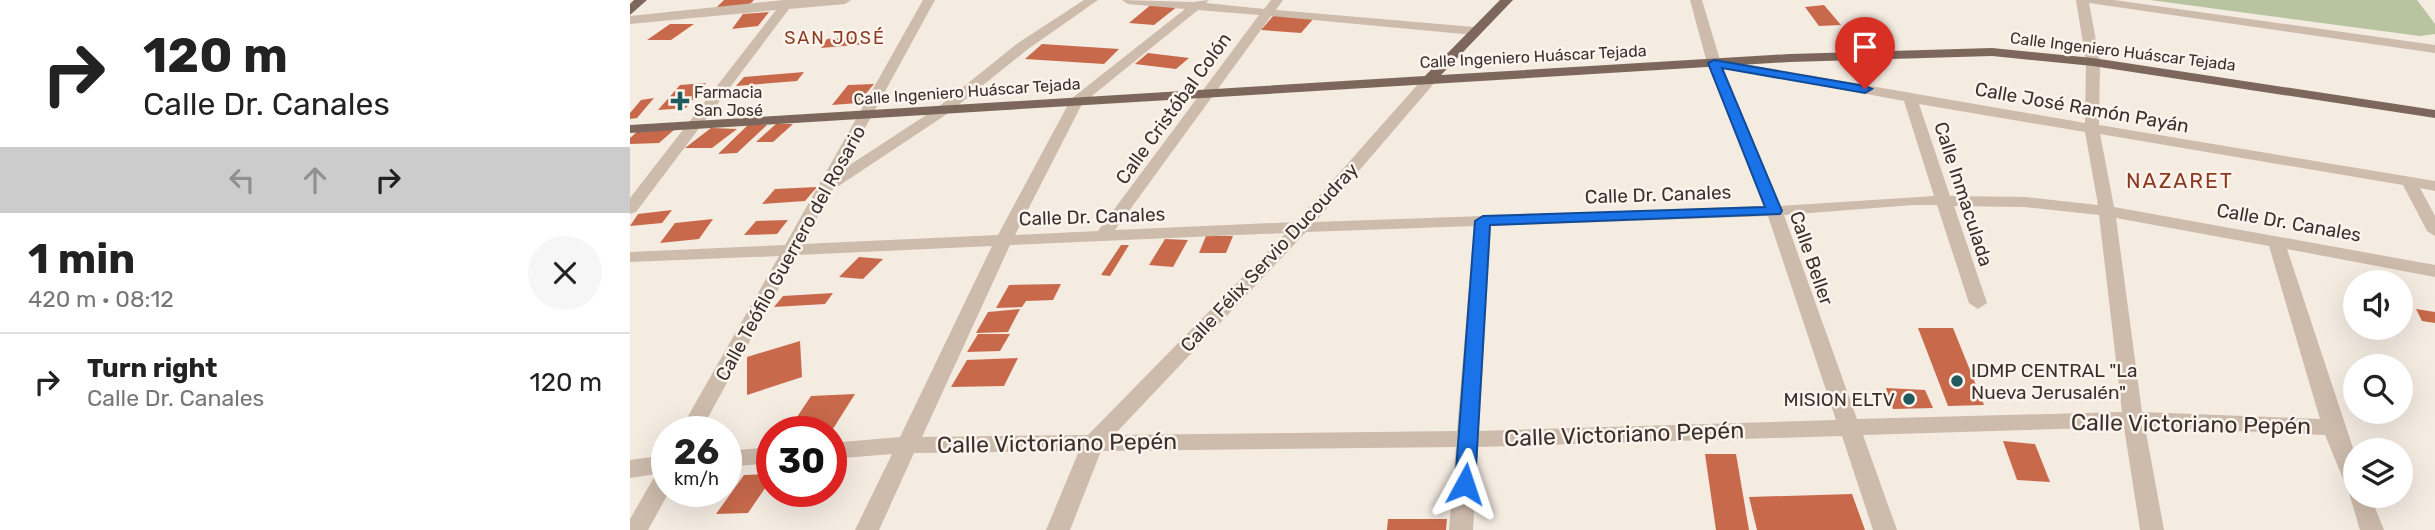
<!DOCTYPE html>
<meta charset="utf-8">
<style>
:root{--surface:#fff;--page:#f6f6f6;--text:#222;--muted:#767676;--line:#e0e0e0}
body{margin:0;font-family:Rubik,sans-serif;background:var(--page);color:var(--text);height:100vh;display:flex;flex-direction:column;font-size:26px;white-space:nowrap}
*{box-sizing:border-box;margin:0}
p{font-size:23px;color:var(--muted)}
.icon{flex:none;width:38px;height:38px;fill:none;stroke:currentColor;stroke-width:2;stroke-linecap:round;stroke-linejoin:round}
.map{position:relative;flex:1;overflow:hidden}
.sheet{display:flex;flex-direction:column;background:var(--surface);width:630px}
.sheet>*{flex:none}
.top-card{background:#fff;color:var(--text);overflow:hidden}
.controls{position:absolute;left:1713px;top:270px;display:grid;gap:14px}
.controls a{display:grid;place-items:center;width:70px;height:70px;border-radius:50%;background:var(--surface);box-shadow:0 7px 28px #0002;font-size:35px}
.speed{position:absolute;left:21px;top:416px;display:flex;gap:14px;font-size:35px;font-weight:700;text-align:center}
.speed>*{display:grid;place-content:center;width:91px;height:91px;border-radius:50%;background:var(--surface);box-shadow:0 7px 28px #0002;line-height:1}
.speed small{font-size:18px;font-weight:400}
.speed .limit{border:10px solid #d22;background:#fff;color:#111}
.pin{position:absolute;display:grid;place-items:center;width:60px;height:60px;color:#fff;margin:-72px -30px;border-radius:50% 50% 50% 0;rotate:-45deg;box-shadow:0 0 7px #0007}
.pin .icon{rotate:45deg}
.me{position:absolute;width:77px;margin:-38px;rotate:5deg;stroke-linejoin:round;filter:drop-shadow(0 0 5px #0008)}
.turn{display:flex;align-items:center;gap:24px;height:147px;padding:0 28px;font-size:32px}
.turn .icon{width:91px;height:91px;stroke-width:2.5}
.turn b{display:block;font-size:49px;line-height:60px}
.lanes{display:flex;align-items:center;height:66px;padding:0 28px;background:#0003;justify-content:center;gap:35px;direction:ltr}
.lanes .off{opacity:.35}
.round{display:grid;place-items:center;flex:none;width:74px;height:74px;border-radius:37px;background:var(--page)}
.overview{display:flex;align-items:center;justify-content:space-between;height:119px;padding:0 28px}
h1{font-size:42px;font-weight:700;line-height:52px}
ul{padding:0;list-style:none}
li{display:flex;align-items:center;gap:21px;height:98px;padding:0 28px;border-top:2px solid var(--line)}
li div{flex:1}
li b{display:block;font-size:26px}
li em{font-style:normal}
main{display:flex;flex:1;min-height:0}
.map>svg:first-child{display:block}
.green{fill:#b8c4a0}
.building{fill:#c8694b}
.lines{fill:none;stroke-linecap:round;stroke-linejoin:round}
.minor{fill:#cdbbac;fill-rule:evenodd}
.major{fill:#7d675c;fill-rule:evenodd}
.route{fill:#1a73e8;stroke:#114b97;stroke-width:2}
.poi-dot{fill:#1f5a5e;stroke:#fbf5ee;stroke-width:2.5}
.labels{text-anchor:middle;stroke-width:5;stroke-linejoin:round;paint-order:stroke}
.far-street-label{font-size:16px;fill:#3b302b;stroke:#fbf5ee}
.far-poi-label{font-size:16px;fill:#3b302b;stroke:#fbf5ee;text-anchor:start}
.far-neighbourhood-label{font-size:18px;letter-spacing:2px;fill:#8c3b22;stroke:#fbf5ee}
.street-label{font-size:19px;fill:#3b302b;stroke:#fbf5ee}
.poi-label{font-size:19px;fill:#3b302b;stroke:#fbf5ee;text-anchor:start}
.neighbourhood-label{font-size:21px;letter-spacing:2px;fill:#8c3b22;stroke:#fbf5ee}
.near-street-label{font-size:23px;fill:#3b302b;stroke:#fbf5ee}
</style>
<main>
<section class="sheet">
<div class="top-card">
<div class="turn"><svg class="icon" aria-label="right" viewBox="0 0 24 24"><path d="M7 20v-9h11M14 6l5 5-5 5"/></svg><div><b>120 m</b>Calle Dr. Canales</div></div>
<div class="lanes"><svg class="icon off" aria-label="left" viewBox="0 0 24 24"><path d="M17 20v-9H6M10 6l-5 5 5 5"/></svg><svg class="icon off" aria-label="ahead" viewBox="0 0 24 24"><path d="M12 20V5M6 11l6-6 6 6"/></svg><svg class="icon" aria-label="right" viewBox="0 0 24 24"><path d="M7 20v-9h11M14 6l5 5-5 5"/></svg></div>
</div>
<div class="overview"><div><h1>1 min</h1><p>420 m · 08:12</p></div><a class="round"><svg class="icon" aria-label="close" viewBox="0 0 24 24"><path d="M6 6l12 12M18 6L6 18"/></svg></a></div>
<ul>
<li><svg class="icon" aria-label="right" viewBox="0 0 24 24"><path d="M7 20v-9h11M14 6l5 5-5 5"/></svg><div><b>Turn right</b><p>Calle Dr. Canales</p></div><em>120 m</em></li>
</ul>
</section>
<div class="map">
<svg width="1805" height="530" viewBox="0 0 1805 530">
<rect width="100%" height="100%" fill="#f4ebe1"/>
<path class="green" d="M1520,0H1787L1805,24V34L1790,36Z"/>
<g class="building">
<path d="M94,0H124L119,5L86,8Z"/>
<path d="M523,3L548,6L524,25L499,23Z"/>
<path d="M1194,5L1211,25L1189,26L1175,7Z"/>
<path d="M139,12L128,26L102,29L113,14Z"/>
<path d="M644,15L684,18L671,33L631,30Z"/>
<path d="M40,24H64L41,40H17Z"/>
<path d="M242,35L236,44L191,48L197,39Z"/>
<path d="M412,44L489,49L474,64L395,59Z"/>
<path d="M518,53L559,58L546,69L505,64Z"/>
<path d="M174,72L167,81L106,86L114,77Z"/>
<path d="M76,83L56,108L28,110L50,85Z"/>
<path d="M244,84L228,103L202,105L218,85Z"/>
<path d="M24,98L7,118L0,119V113L11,100Z"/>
<path d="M146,124H163L143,142H126Z"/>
<path d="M118,125H137L107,153L88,154Z"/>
<path d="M81,128L107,129L82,148H55Z"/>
<path d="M45,129L29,143L0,144V138L9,130Z"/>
<path d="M187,187L175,201L132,204L145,189Z"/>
<path d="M42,210L32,223L0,226L8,214Z"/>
<path d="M83,219L69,239L30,243L45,223Z"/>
<path d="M158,220L147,234L114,235L126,221Z"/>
<path d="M576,236H603L596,253H569Z"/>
<path d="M535,239L558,240L543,267L519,265Z"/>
<path d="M491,245H499L480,276L471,275Z"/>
<path d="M229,257L253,259L233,279L209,277Z"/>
<path d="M431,284L423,300L396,301L392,307L366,308L379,285Z"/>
<path d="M203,293L195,304L144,307L153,296Z"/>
<path d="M390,309L378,332L346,333L358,312Z"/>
<path d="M1786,309L1805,312V323L1792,321Z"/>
<path d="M1288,328H1323L1354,405L1318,406Z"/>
<path d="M348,334H380L370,351L337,352Z"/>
<path d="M170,341L172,377L117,395V357Z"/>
<path d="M388,358L374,386L321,387L337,360Z"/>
<path d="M1256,388L1295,390L1303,408L1263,409Z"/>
<path d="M225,394L201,432H157L181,396Z"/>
<path d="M1373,441L1405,444L1420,482L1387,480Z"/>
<path d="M1075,454H1106L1119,530H1086Z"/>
<path d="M142,474V478L118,513L86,514L114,475Z"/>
<path d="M1222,494L1235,530H1127L1119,497Z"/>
<path d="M758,519H817L816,530H757Z"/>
</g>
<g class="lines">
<g class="minor">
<path d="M154,0H221L215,4L159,9L6,212L0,214V198L146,10L0,24V16Z"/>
<path d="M293,0H305L212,170L307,108L388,43L454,0H468L398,49L317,114L201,191L173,244L368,235L441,99L555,9L498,4L492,0L563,2L579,0L576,3L634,9L641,0H653L646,10L844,27L850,31L844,35L641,16L485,230L666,222L796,75L801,74L808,78L806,81L685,222L1134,206L1077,63L1060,0H1072L1090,60L1455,123L1456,62L1446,0H1484L1805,45V53L1459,3L1470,62L1469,125L1805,181V191L1790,188L1805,216V236L1797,231L1773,185L1470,134L1484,207L1805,265V277L1657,249L1726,457V495H1740L1754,530H1730L1719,493L1695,435L1515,427L1534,530H1510L1494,427L1233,435L1267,530H1243L1212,436L848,447L843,530H819L826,447L471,451L440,530H416L449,451L284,453L249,530H225L262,454L201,459V443L270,437L362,246L167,255L70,432H49L149,256L0,262V252L155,245ZM568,10L629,15L468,231L385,235L452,104ZM1092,67L1274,101L1304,196L1150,206ZM1289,104L1455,132L1468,205L1394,197L1320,196ZM1283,205H1307L1339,303L1348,309L1357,303L1324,206L1394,207L1469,215L1492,412L1227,419L1154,215ZM1138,216L1206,420L849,431L861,226ZM1486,218L1639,246L1690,419L1512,412ZM844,226L827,431L484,435L676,232ZM656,233L458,435L292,437L380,245Z"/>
<path d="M142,447V463L96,467V451Z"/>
<path d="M37,455V492H39L18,530H0V519L26,474L0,478V460Z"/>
</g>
<g class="major">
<path d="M4,0H17L0,15V4Z"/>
<path d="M870,0H883L811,75L1160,54L1362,48L1463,58L1805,110V118L1463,66L1362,56L1160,62L0,133V125L795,76Z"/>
</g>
</g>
<path class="route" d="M1084,60L1235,86L1242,89L1235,93L1092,68L1152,211L1150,214L860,225L845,484L842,490L835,493L828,490L825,484L845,221L853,216L1135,207L1078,63Z"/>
<g class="poi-dot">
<path d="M46.5 90.5h7v7h7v7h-7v7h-7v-7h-7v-7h7z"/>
<circle cx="1327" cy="381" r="7"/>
<circle cx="1279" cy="399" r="7"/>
</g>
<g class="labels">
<g class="far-street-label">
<text transform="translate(1493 51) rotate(7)" y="6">Calle Ingeniero Huáscar Tejada</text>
<text transform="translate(903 56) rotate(-3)" y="6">Calle Ingeniero Huáscar Tejada</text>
<text transform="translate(337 91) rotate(-4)" y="6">Calle Ingeniero Huáscar Tejada</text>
</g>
<g class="far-poi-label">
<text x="64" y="98">Farmacia<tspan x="64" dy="18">San José</tspan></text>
</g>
<g class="far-neighbourhood-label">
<text x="205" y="44">SAN JOSÉ</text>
</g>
<g class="street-label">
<text transform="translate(1452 107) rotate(10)" y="7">Calle José Ramón Payán</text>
<text transform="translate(543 108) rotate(-54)" y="7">Calle Cristóbal Colón</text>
<text transform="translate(1028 194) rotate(-2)" y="7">Calle Dr. Canales</text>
<text transform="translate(1334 194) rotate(72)" y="7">Calle Inmaculada</text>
<text transform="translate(462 216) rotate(-2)" y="7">Calle Dr. Canales</text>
<text transform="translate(1659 222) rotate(10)" y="7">Calle Dr. Canales</text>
<text transform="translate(160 253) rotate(-61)" y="7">Calle Teófilo Guerrero del Rosario</text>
<text transform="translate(639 257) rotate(-47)" y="7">Calle Félix Servio Ducoudray</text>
<text transform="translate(1182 258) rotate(71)" y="7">Calle Beller</text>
</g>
<g class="poi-label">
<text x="1341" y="377">IDMP CENTRAL "La<tspan x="1341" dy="22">Nueva Jerusalén"</tspan></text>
<text x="1265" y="406" text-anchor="end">MISION ELTV</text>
</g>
<g class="neighbourhood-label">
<text x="1550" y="188">NAZARET</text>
</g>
<g class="near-street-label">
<text transform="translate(1561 424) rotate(1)" y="8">Calle Victoriano Pepén</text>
<text transform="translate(994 434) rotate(-2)" y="8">Calle Victoriano Pepén</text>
<text transform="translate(427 443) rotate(-1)" y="8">Calle Victoriano Pepén</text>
</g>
</g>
</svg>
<div class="controls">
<a><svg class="icon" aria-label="sound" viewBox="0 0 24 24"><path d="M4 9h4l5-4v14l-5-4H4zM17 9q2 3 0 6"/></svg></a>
<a><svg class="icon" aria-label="search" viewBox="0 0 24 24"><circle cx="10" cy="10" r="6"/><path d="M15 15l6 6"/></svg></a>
<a><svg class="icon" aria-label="layers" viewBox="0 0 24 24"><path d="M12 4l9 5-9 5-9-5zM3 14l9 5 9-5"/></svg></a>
</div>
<div class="speed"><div>26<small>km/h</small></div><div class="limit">30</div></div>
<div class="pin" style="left:1235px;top:89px;background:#d93025"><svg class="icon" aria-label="arrive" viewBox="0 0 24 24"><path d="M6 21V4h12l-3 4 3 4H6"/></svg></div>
<svg class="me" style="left:835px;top:484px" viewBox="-20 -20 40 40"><path d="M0-17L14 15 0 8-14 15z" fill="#1a73e8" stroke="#fff" stroke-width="4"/></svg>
</div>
</main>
